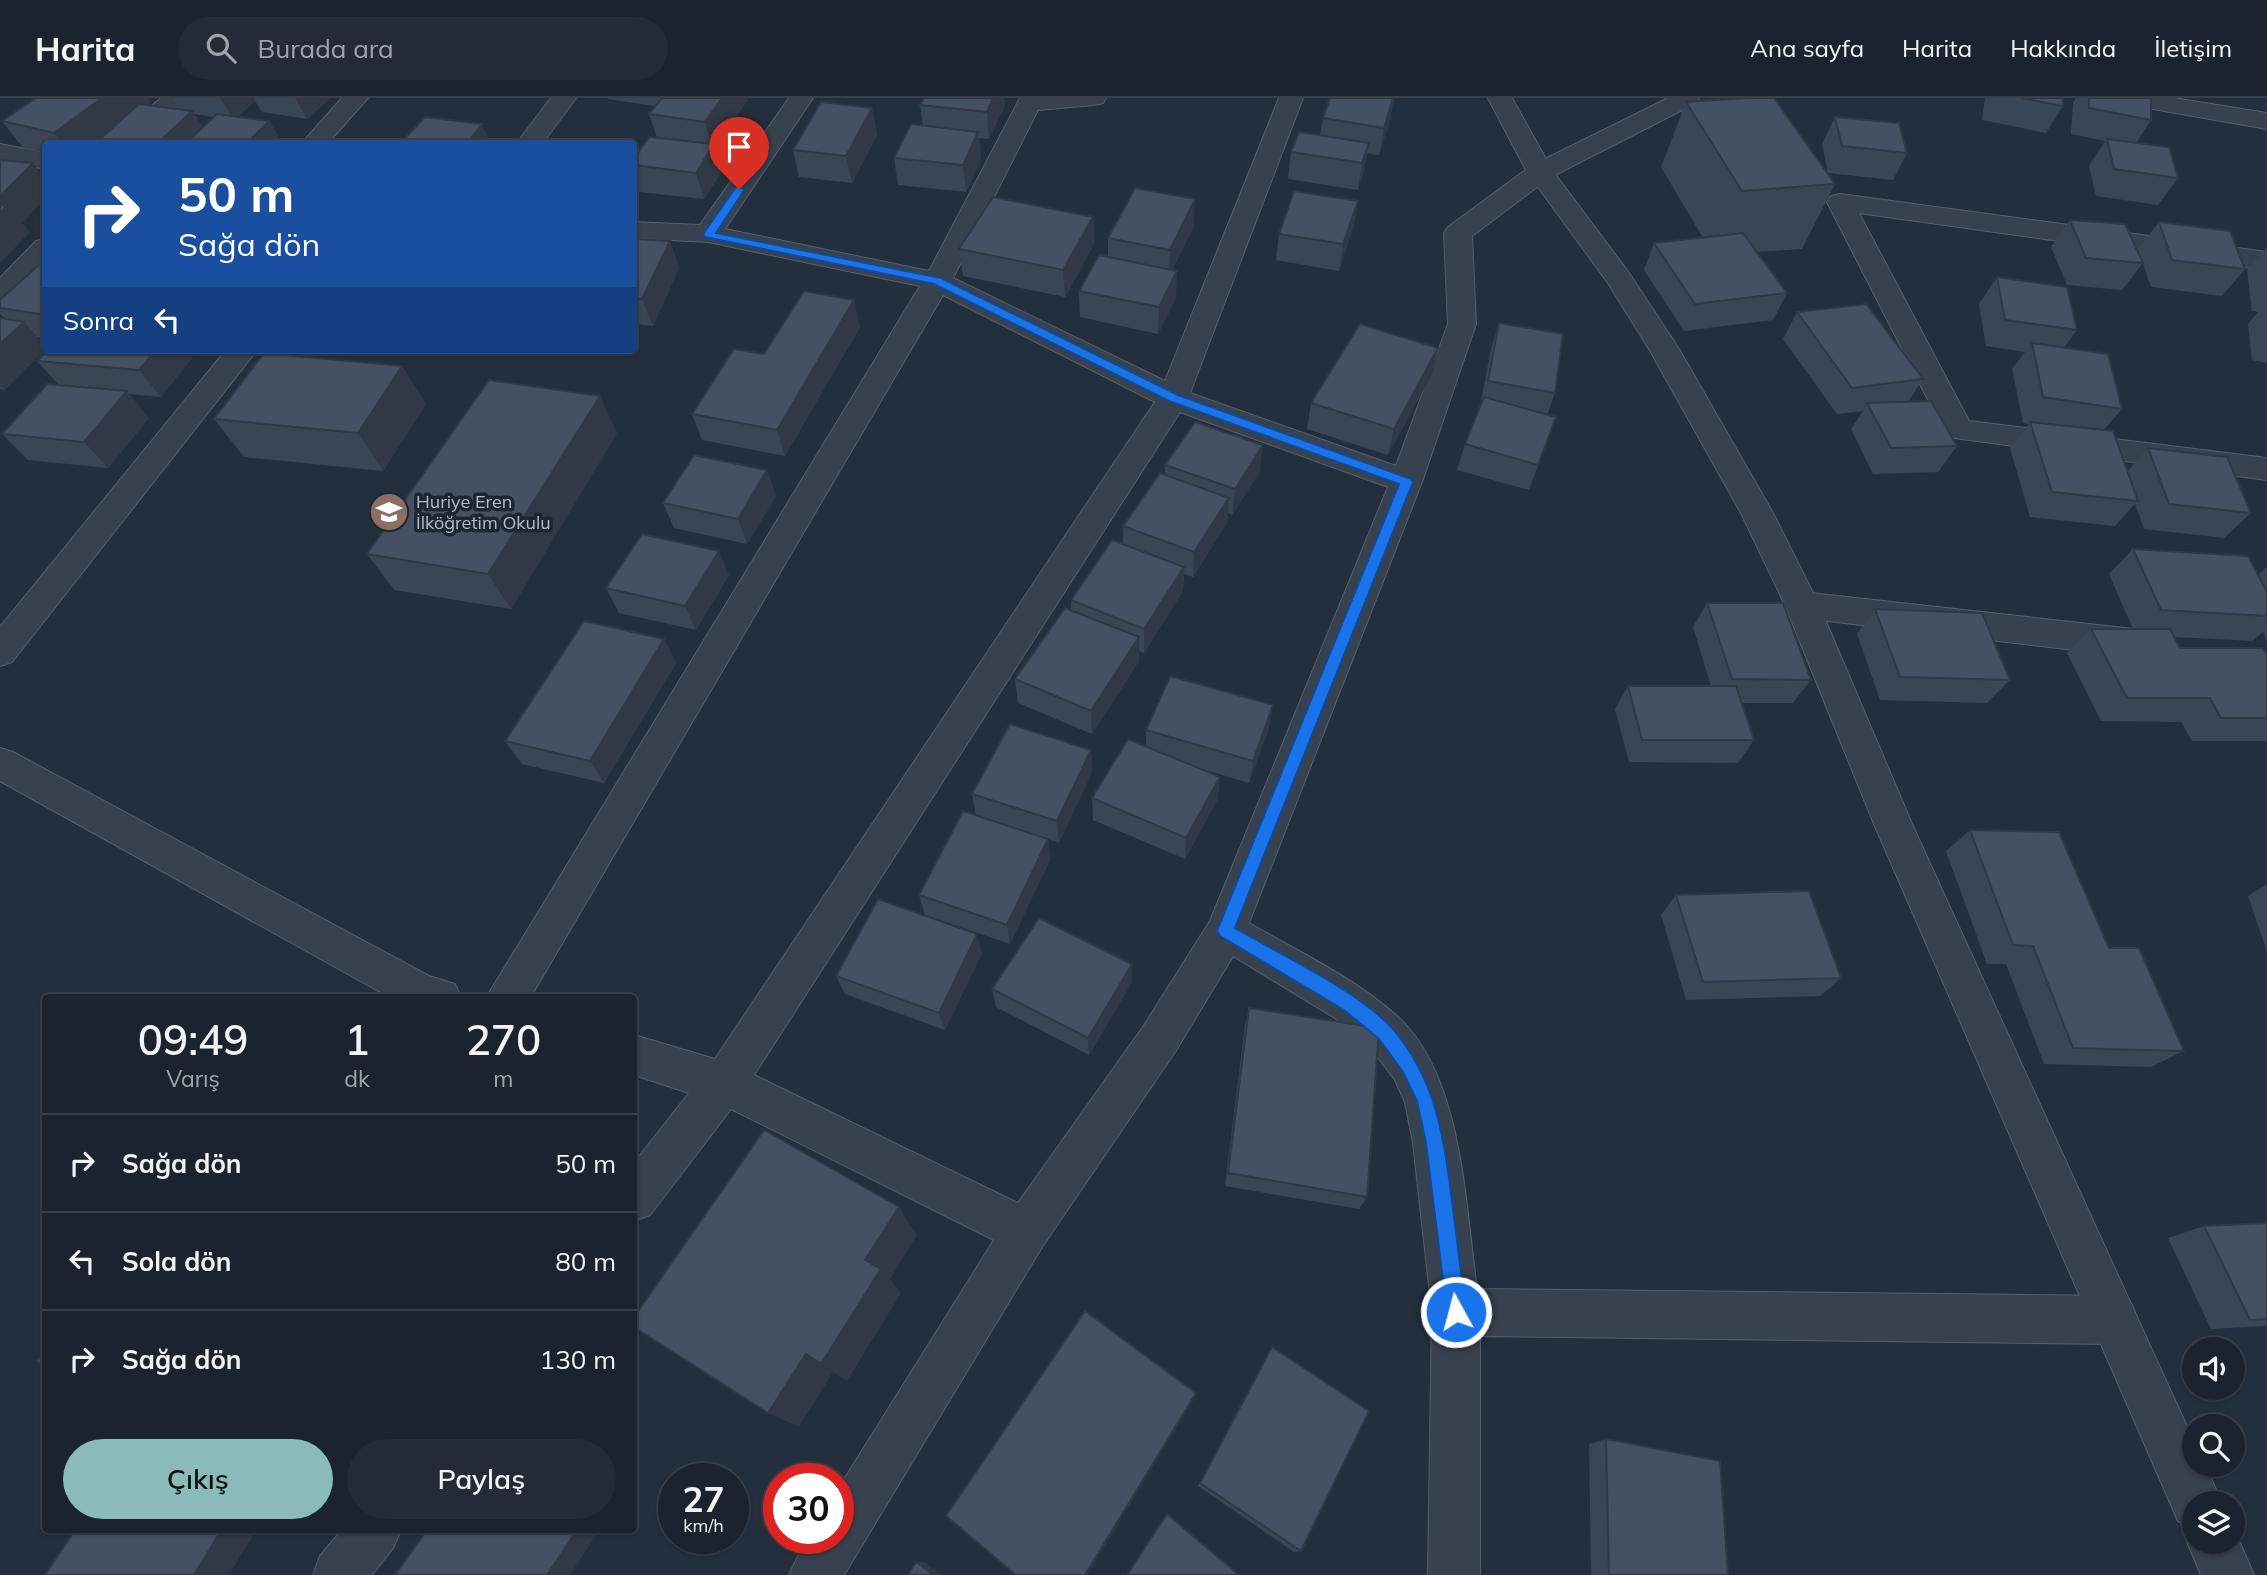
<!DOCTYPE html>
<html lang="tr">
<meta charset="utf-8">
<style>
:root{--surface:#1b232e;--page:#242b36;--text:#f1f3f6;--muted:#a0a4aa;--line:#39404a;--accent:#8bbbb9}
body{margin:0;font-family:Mulish,sans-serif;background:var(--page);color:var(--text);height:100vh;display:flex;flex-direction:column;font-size:26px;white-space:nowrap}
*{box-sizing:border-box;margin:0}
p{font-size:23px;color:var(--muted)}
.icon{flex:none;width:38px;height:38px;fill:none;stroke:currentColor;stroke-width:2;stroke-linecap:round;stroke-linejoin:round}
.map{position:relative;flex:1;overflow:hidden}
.side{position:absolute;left:42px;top:896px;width:595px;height:539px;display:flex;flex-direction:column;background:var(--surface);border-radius:7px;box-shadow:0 2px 5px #0004,0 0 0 2px var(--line)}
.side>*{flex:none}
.top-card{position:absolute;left:42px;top:42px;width:595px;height:214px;border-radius:7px;box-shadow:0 2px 5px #0004,0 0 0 2px var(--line);background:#1a4fa0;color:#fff;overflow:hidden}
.tools{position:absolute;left:2182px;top:1239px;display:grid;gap:14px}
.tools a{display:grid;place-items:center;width:63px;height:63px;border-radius:50%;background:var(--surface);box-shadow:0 2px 5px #0004,0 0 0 2px var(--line);font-size:35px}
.speed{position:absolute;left:658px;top:1365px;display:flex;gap:14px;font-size:35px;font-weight:700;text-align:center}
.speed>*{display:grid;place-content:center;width:91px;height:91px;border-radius:50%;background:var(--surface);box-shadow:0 2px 5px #0004,0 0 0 2px var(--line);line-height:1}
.speed small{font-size:18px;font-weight:400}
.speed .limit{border:10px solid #d22;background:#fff;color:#111}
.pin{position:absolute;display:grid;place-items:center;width:60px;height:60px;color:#fff;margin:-72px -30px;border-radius:50% 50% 50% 0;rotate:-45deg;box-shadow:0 0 7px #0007}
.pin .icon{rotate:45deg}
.me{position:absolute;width:77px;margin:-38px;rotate:353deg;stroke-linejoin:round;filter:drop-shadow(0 0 5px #0008)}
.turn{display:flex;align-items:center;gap:24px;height:147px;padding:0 21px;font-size:32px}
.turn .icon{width:91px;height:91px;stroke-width:2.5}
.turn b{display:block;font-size:49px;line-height:60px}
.then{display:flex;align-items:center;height:66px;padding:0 21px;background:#0003;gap:14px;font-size:26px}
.eta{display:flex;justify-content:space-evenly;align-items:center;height:119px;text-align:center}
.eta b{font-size:42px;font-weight:600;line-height:49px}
.primary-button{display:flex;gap:14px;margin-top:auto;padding:14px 21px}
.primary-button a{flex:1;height:80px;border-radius:42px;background:var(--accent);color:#111;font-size:28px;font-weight:600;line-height:80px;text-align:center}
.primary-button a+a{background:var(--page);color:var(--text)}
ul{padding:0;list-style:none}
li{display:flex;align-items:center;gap:21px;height:98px;padding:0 21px;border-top:2px solid var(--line)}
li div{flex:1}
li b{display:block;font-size:26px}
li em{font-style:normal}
header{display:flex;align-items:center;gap:42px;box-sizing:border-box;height:98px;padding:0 35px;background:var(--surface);border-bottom:2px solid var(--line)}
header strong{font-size:33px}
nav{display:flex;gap:38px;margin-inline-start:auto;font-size:24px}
.search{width:490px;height:63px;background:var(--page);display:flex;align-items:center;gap:18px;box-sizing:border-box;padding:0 24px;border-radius:38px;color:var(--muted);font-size:26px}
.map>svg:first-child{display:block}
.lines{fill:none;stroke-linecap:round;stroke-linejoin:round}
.minor-casing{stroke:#565f6c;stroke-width:2}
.tertiary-casing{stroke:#565f6c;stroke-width:2}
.minor{fill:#38414e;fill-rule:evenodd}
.tertiary{fill:#38414e;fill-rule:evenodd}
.wall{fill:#3b4654;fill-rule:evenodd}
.shaded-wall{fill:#303945}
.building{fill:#455162;stroke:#303945;stroke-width:2}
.route{fill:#1a73e8;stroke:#114b97;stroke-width:2}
.labels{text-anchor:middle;stroke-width:7;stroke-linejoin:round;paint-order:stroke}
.poi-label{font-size:18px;fill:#b4bcc9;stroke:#1d2633;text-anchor:start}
</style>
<header>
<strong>Harita</strong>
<div class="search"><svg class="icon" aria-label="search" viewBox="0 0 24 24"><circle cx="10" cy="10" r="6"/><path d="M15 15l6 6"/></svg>Burada ara</div>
<nav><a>Ana sayfa</a><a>Harita</a><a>Hakkında</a><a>İletişim</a></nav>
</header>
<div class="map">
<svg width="2267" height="1477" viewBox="0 0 2267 1477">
<rect width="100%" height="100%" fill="#242f3e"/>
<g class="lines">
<g class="minor-casing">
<g id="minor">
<path d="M161,0H188L134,46H106Z"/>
<path d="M342,0H368L327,46H301Z"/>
<path d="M551,0H576L542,46H516Z"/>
<path d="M789,0H813L725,131L929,173L1020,0H1106L1103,5L1094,7L1038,12L953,180L1165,283L1279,0H1303L1190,295L1396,368L1448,226L1444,135L1448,129L1531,68L1668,0H1699L1696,5L1549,80L1472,138L1476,226L1422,384L1249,825C1299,854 1355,880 1398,919C1463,979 1465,1107 1477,1191L2114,1198L2131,1205L2138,1222L2131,1239L2114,1246L1480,1238V1477H1428L1432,1214L1413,1045L1405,1004L1395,982L1370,949L1335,920L1233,858L1175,954L1042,1149L844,1477H789L807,1440H838V1391L994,1142L731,1011L650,1117L634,1123V1065L689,995L634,977V937L715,961L1155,304L943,197L530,900H486L920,188L708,144L634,140V124L700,127ZM1180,314L1388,389L1210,823L1145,926L1018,1105L754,977Z"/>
<path d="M2118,0H2174L2267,15V31L2130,7L2121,5Z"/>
<path d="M0,46L46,55V71L0,62Z"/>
<path d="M1840,96L2267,154V172L1859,115L1969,323L2267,360V382L1947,339L1827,104L1831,98Z"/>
<path d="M46,141V166L10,203L0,206V180L36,143Z"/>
<path d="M226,252H257L12,564L0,568V529Z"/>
<path d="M1802,494L2134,531L2146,535L2151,545L2146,555L2134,559L1802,520L1790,516L1785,507L1790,498Z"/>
<path d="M0,650L13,654L429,878L455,886L461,900H391L0,683Z"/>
<path d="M342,1432H401L393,1450L372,1477H313L320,1458Z"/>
</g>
</g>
<g class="tertiary-casing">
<path id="tertiary" d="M1488,0H1512L1552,72L1629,175L1679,251L1773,415L1819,507L1912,726L2194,1344V1367H2205L2222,1405H2194V1444H2233V1429L2254,1477H2201L2187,1444L2193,1429L2178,1423L1874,726L1785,507L1741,415L1649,251L1608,185L1527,74Z"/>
</g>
<use href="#minor" class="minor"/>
<use href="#tertiary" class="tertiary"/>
</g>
<g class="wall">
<path d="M36,0H148L151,4L147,7L179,11L172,0H330L307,21L262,14L255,3L237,19L269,23L283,46H102L100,43L96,46H46V55L23,50L2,23ZM194,16L214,19L203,29Z"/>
<path d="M608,0H749L715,48L722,73L704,101L639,94L634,78V61L657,40L649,16L655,8L608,1Z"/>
<path d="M1985,0H2063V8L2046,35L1982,22Z"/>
<path d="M2076,0H2151V22L2136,45L2178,80L2158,107L2096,98L2089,68L2105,43L2071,36L2073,5Z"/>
<path d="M1686,4L1835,86L1802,151L1757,154L1787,195L1773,222L1684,233L1644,172L1654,145L1703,140L1661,69Z"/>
<path d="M920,7H1005L989,41L979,40L981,61L966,94L898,87L894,60L923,28Z"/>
<path d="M872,10L877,37L852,85L799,79L793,52Z"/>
<path d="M1391,19L1379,57L1367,55L1364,72L1358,92L1288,81L1291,54L1320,37L1323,20Z"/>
<path d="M1835,19L1907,55L1893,82L1828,75L1822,46Z"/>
<path d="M1358,103L1353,130L1339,173L1276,162L1279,136Z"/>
<path d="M1093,119L1094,146L1065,199L963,178L959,151Z"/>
<path d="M2070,122L2143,165L2122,192L2067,187L2051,149Z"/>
<path d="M2159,124L2245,171L2222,198L2151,189L2138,151Z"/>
<path d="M1194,128L1172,172L1176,200L1158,236L1080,219L1079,193L1108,159V140Z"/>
<path d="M634,141L670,143L679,170L653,228L634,226Z"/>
<path d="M2267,149V265L2252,262L2248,226L2258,214L2252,213L2247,172Z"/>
<path d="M46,165V240L37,239L46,248L4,292L0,291V220H4L0,216V202Z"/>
<path d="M1997,179L2077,232L2064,250L2122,311L2104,332L2128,373L2148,350L2251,415L2224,440L2144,431L2135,406L2115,428L2030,419L2010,350L2029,326L2023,325L2012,271L2025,254L1986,248L1979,206Z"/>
<path d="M1797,214L1923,281L1908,304L1957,348L1938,374L1873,376L1851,331L1863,313L1837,316L1783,241Z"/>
<path d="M1499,225L1555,295L1547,317L1556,319L1529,392L1457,372L1465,346L1480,309L1491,251Z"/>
<path d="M860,229L785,358L702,342L692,316L764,256Z"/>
<path d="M48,252H192L195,256L161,299L129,296L149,320L108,370L28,362L2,336L59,287L37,263Z"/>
<path d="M402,268L426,306L383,373L244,359L214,321Z"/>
<path d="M1432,276L1388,357L1307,331L1311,305Z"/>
<path d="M617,335L511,511L394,492L367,456Z"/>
<path d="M1165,367L1260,373L1232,417L1228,415L1227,425L1193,479L1184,476L1183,493L1144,555L1139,553V563L1092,636L1018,605L1015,581L1071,513V502L1123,446V428L1165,377Z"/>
<path d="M767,372L776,398L747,446L674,430L663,405Z"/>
<path d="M2133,451L2258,477L2267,469V545L2263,534L2252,543L2174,539L2180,550L2267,556V643H2192L2181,624L2101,623L2067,555L2091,531H2133L2109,476Z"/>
<path d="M729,477L696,532L619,515L606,490Z"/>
<path d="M1707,505L1811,582L1793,605H1742L1754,642L1738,665L1629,664L1615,611L1628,588H1711L1693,529Z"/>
<path d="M1875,511L2010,582L1987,605L1880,602L1857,536Z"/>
<path d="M664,541L676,565L604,685L522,666L505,643Z"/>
<path d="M1269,630L1249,685L1196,669L1218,701L1185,761L1093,722L1092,700L1146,649V632Z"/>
<path d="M1091,652L1092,674L1059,745L1048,741L1050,762L1010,846L925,817L919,797L976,718L972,696Z"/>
<path d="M1970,732L2109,850L2184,953L2151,969L2044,966L2006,866H1987L1946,753Z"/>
<path d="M2267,786V854L2248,798Z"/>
<path d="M1676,797L1841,880L1820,898L1686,902L1661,817Z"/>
<path d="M982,855L945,932L845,896L836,878Z"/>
<path d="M1132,884L1089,957L996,909L992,891Z"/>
<path d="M1249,910L1367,1099L1359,1111L1225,1088L1245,927Z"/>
<path d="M2267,1125V1228L2211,1231L2168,1140L2204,1128Z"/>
<path d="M1272,1249L1301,1453L1294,1454L1198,1388Z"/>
<path d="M1606,1341L1728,1477H1591L1589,1346Z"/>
</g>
<g class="shaded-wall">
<path d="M102,0H148L151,4L96,46H62L54,35Z"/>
<path d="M220,0H254L255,3L234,22Z"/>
<path d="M295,0H330L307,21Z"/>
<path d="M722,0H749L715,48L722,73L704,101L696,75L712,49L705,24Z"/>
<path d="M993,0H1004L1005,7L989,41L987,14Z"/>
<path d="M1393,0H1394L1391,19L1379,57L1384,30Z"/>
<path d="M872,10L877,37L852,85L846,58Z"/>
<path d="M192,13L210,40L204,46H157Z"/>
<path d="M269,23L283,46H246Z"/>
<path d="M482,26L491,46H466Z"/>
<path d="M978,34L981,61L966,94L963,67Z"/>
<path d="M1369,45L1364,72L1358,92L1362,65Z"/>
<path d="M33,65L46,81V100L22,125L30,134L0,165V115L5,110L0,104V98Z"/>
<path d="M1195,101L1194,128L1169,179L1170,152Z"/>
<path d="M1358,103L1353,130L1339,173L1343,146Z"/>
<path d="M1093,119L1094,146L1065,199L1063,172Z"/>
<path d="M670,143L679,170L653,228L642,201Z"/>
<path d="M1177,173L1176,200L1158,236L1159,209Z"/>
<path d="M854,202L860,229L785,358L777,332Z"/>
<path d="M24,224L46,248V252L4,292L0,288V246Z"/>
<path d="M1438,250L1432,276L1388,357L1394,331Z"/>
<path d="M156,252H192L195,256L161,299L139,272Z"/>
<path d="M402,268L426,306L383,373L358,335Z"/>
<path d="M127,293L149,320L108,370L84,344Z"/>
<path d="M600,298L617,335L511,511L488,476Z"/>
<path d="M1263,347L1260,373L1232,417L1235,391Z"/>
<path d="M767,372L776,398L747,446L738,421Z"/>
<path d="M1229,400L1227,425L1193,479L1194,454Z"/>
<path d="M719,453L729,477L696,532L685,508Z"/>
<path d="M1184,469L1183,493L1144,555V531Z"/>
<path d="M1139,539V563L1092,636L1091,613Z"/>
<path d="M664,541L676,565L604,685L590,663Z"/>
<path d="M1273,607L1269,630L1249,685L1253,663Z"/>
<path d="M1091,652L1092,674L1059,745L1057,723Z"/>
<path d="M1220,679L1218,701L1185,761L1186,740Z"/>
<path d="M1048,741L1050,762L1010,846L1007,827Z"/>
<path d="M977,836L982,855L945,932L939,915Z"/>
<path d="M1132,866V884L1089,957L1088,940Z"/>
<path d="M899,1109L917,1137L890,1181L901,1195L847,1283L821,1266L865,1162Z"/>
<path d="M806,1256L833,1274L799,1329L768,1315Z"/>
<path d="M1196,1295L1194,1301L1087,1477H1085Z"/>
<path d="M208,1432H239L253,1437L229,1477H194Z"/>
<path d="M577,1432H595L598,1434L570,1477H547Z"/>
<path d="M916,1464H924L942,1477H934Z"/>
</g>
<g class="building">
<path d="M36,0H102L54,35L2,23Z"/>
<path d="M662,0H722L705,24L649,16Z"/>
<path d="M924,0H993L987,14L920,7Z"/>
<path d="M1330,0H1393L1384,30L1323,20Z"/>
<path d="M1736,0H1748L1688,4L1687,3Z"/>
<path d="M1748,0H1774L1835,86L1742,93L1686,4Z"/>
<path d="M2021,0H2063V8Z"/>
<path d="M2089,0H2151V22L2089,10Z"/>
<path d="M821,4L872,10L846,58L793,52Z"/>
<path d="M139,6L192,13L157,46H128L99,42Z"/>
<path d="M217,16L269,23L246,46H185Z"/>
<path d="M425,19L482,26L466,46H400Z"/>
<path d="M1835,19L1899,25L1907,55L1842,48Z"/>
<path d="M911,26L978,34L963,67L894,60Z"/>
<path d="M1299,34L1369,45L1362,65L1291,54Z"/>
<path d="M649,39L714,46L696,75L634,67V61Z"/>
<path d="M2107,41L2169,49L2178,80L2114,71Z"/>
<path d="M0,62L33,65L0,98Z"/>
<path d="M1135,90L1195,101L1170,152L1108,140Z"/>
<path d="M1294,93L1358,103L1343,146L1279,136Z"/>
<path d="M993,99L1093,119L1063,172L959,151Z"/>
<path d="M0,107H7L0,115Z"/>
<path d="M2070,122L2125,126L2143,165L2086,160Z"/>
<path d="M2159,124L2230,133L2245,171L2172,162Z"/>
<path d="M1743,135L1787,195L1695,206L1654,145Z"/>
<path d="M634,141L670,143L642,201L634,200Z"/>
<path d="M1099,157L1177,173L1159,209L1079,193Z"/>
<path d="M41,165H46V217L0,210V202Z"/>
<path d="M1997,179L2067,189L2077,232L2005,222Z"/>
<path d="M804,193L854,202L777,332L692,316L734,251L764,256Z"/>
<path d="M1866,206L1923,281L1852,290L1797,214Z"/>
<path d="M0,220L24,224L0,246Z"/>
<path d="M1499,225L1563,236L1555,295L1488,283Z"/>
<path d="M1360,226L1438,250L1394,331L1311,305Z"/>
<path d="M2032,245L2108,256L2122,311L2043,299Z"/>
<path d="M48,252H156L139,272L37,263Z"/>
<path d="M264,255L402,268L358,335L214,321Z"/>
<path d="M489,282L600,298L488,476L367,456Z"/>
<path d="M47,286L127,293L84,344L2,336Z"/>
<path d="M1484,299L1556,319L1538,367L1465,346Z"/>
<path d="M1931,303L1957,348L1891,350L1867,305Z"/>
<path d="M1195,324L1263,347L1235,391L1165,367Z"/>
<path d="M2030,324L2113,333L2138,403L2052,394Z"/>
<path d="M2148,350L2227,359L2251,415L2169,406Z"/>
<path d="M694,357L767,372L738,421L663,405Z"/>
<path d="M1160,375L1229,400L1194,454L1123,428Z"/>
<path d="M642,436L719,453L685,508L606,490Z"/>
<path d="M1112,442L1184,469L1144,531L1071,502Z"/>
<path d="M2133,451L2248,458L2267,494V518L2161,512Z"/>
<path d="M1707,505H1783L1811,582L1732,581Z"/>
<path d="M1065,510L1139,539L1091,613L1015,581Z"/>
<path d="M1875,511L1982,515L2010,582L1900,579Z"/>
<path d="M584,523L664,541L590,663L505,643Z"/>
<path d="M2091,531H2170L2180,550H2263L2267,556V620H2221L2210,600H2127Z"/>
<path d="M1170,578L1273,607L1253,663L1146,632Z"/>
<path d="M1628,588H1736L1754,642H1642Z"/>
<path d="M1010,626L1091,652L1057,723L972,696Z"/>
<path d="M1128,641L1220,679L1186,740L1092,700Z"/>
<path d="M963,713L1048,741L1007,827L919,797Z"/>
<path d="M1970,732L2059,734L2109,850H2139L2184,953L2073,950L2033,848L2013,847Z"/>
<path d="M1809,793L1841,880L1703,884L1676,797Z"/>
<path d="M878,801L977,836L939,915L836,878Z"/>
<path d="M1039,820L1132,866L1088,940L992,891Z"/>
<path d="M1249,910L1379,930L1367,1099L1228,1075Z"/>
<path d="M764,1032L899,1109L865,1162L881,1171L821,1266L806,1256L768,1315L634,1229V1219Z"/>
<path d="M2267,1125V1221L2250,1222L2204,1128Z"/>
<path d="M1085,1213L1196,1295L1085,1477H1016L946,1418Z"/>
<path d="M1272,1249L1369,1313L1301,1453L1200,1385Z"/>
<path d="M46,1253V1269L36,1263Z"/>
<path d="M1606,1341L1720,1363L1728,1477H1609Z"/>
<path d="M1167,1416L1239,1477H1127Z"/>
<path d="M75,1432H208L219,1436L194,1477H45Z"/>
<path d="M427,1432H577L547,1477H395Z"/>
<path d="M916,1464L934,1477H908Z"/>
</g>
<path class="route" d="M736,89L745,91L716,135L941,180L1178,297L1411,381L1413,384L1235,830C1281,857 1357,892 1392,930C1436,980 1444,1040 1452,1103C1457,1140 1461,1177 1466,1214L1463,1221L1456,1224L1449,1221L1447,1214L1426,1045L1417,1003L1403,974L1379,941L1344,912L1220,838L1217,833L1399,386L1169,303L934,186L705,139L703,136Z"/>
<defs>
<g id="school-disc" transform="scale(2.0125)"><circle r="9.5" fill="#8d6e63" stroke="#1d2633"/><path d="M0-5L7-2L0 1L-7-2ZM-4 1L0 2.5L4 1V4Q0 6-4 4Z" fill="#fff"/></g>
</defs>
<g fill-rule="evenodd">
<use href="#school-disc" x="389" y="414"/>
</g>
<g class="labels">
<g class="poi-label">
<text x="416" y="410">Huriye Eren<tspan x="416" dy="21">İlköğretim Okulu</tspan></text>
</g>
</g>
</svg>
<div class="tools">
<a><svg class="icon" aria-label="sound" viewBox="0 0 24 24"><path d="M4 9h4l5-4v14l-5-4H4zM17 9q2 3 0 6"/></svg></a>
<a><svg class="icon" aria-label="search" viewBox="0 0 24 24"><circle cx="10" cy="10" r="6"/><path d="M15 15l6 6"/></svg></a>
<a><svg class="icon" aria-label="layers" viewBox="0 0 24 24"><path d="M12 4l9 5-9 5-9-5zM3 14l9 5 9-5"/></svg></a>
</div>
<div class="speed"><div>27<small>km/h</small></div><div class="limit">30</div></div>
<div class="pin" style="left:739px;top:91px;background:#d93025"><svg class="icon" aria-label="arrive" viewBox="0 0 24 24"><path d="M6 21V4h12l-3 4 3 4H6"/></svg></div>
<svg class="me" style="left:1456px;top:1214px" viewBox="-20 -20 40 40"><circle r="17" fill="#1a73e8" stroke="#fff" stroke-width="3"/><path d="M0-11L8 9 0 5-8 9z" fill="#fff"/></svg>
<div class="top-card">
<div class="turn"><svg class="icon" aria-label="right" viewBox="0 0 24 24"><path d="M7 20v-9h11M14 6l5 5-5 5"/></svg><div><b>50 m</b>Sağa dön</div></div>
<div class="then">Sonra<svg class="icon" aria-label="left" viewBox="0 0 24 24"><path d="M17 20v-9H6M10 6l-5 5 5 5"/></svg></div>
</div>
<section class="side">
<div class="eta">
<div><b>09:49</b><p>Varış</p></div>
<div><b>1</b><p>dk</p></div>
<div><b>270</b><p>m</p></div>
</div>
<ul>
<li><svg class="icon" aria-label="right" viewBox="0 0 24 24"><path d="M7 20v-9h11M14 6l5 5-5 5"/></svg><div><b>Sağa dön</b></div><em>50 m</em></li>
<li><svg class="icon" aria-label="left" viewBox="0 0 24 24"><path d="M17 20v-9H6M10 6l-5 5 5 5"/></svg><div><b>Sola dön</b></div><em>80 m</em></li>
<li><svg class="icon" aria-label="right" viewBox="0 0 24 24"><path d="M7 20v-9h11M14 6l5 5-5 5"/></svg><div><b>Sağa dön</b></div><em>130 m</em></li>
</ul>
<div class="primary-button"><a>Çıkış</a><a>Paylaş</a></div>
</section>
</div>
